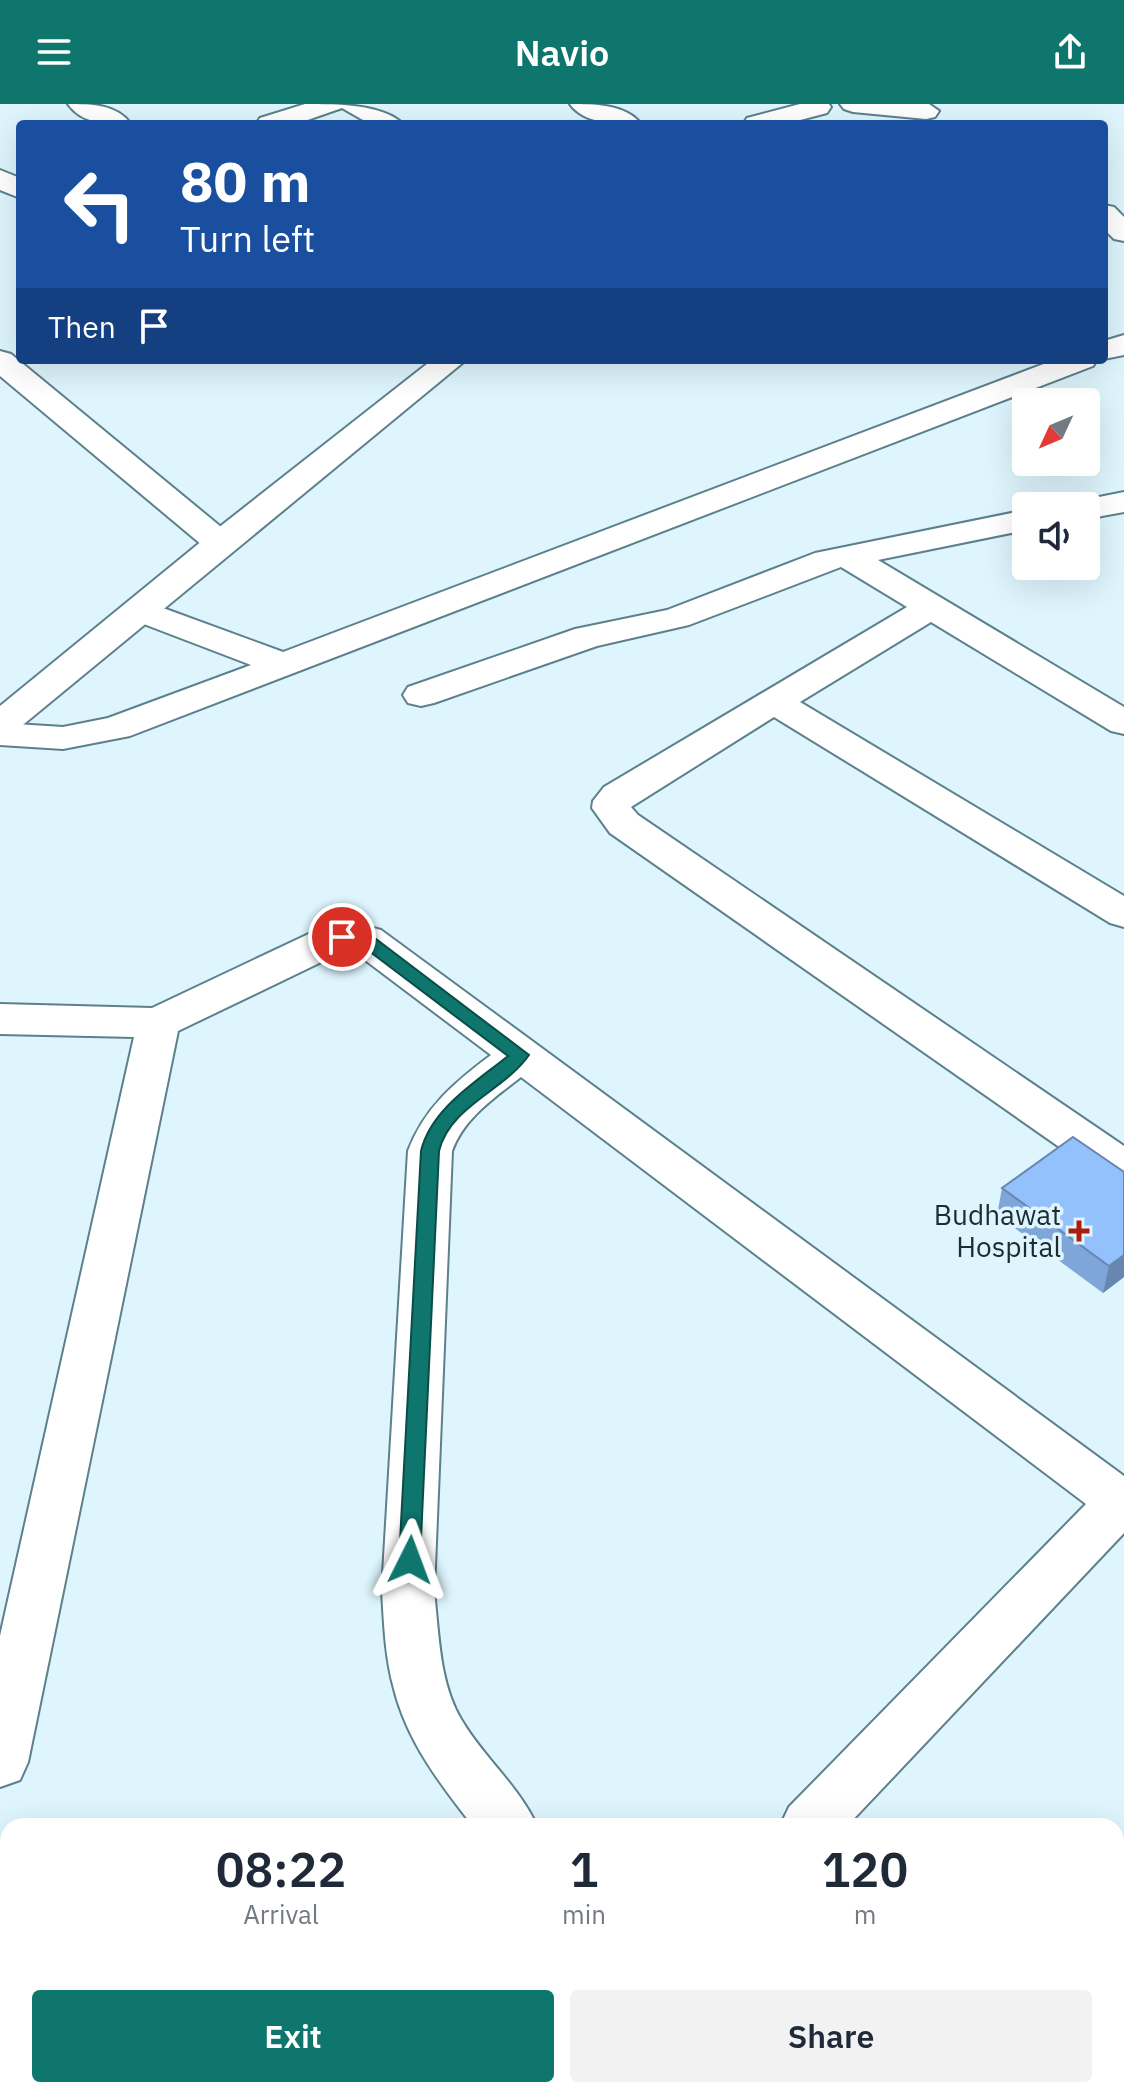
<!DOCTYPE html>
<style>
:root{--surface:#fff;--page:#f2f2f3;--text:#1f2937;--muted:#747a83;--accent:#0f766e}
body{margin:0;font-family:"IBM Plex Sans",sans-serif;background:var(--page);color:var(--text);height:100vh;display:flex;flex-direction:column;font-size:30px;white-space:nowrap}
*{box-sizing:border-box;margin:0}
p{font-size:26px;color:var(--muted)}
.icon{flex:none;width:44px;height:44px;fill:none;stroke:currentColor;stroke-width:2;stroke-linecap:round;stroke-linejoin:round}
.map{position:relative;flex:1;overflow:hidden}
.panel{position:absolute;left:0px;top:1714px;width:1124px;height:280px;display:flex;flex-direction:column;background:var(--surface);border-radius:24px 24px 0 0;box-shadow:0 8px 32px #0002}
.panel>*{flex:none}
.hud{position:absolute;left:16px;top:16px;width:1092px;height:244px;border-radius:8px;box-shadow:0 8px 32px #0002;background:#1a4fa0;color:#fff;overflow:hidden}
.needle{width:52px;rotate:226deg}
.controls{position:absolute;left:1012px;top:284px;display:grid;gap:16px}
.controls a{display:grid;place-items:center;width:88px;height:88px;border-radius:8px;background:var(--surface);box-shadow:0 8px 32px #0002;font-size:40px}
.pin{position:absolute;display:grid;place-items:center;width:68px;height:68px;color:#fff;margin:-34px;border:4px solid #fff;border-radius:50%;box-shadow:0 2px 8px #0007}
.me{position:absolute;width:88px;margin:-44px;rotate:3deg;stroke-linejoin:round;filter:drop-shadow(0 0 6px #0008)}
.turn{display:flex;align-items:center;gap:28px;height:168px;padding:0 32px;font-size:36px}
.turn .icon{width:104px;height:104px;stroke-width:2.5}
.turn b{display:block;font-size:56px;line-height:68px}
.then{display:flex;align-items:center;height:76px;padding:0 32px;background:#0003;gap:16px;font-size:30px}
.eta{display:flex;justify-content:space-evenly;align-items:center;height:136px;text-align:center}
.eta b{font-size:48px;font-weight:600;line-height:56px}
.button{display:flex;gap:16px;margin-top:auto;padding:16px 32px}
.button a{flex:1;height:92px;border-radius:8px;background:var(--accent);color:#fff;font-size:32px;font-weight:600;line-height:92px;text-align:center}
.button a+a{background:var(--page);color:var(--text)}
header{display:flex;justify-content:space-between;align-items:center;height:104px;padding:0 32px;background:var(--accent);color:#fff;font-size:36px;font-weight:600}
.map>svg:first-child{display:block}
.lines{fill:none;stroke-linecap:round;stroke-linejoin:round}
.minor-casing{stroke:#5c808c;stroke-width:4}
.major-casing{stroke:#5c808c;stroke-width:4}
.minor{fill:#fff;fill-rule:evenodd}
.major{fill:#fff;fill-rule:evenodd}
.wall{fill:#7ea6d8}
.shaded-wall{fill:#6787b0}
.building{fill:#93c1fb;stroke:#6787b0;stroke-width:2}
.route{fill:#0f766e;stroke:#0a4d48;stroke-width:2}
.poi-dot{fill:#ac1c0f;stroke:#def5fd;stroke-width:3}
.labels{text-anchor:middle;stroke-width:7;stroke-linejoin:round;paint-order:stroke}
.poi-label{font-size:28px;fill:#1d2c31;stroke:#def5fd;text-anchor:end}
</style>
<header><svg class="icon" aria-label="menu" viewBox="0 0 24 24"><path d="M4 6h16M4 12h16M4 18h16"/></svg>Navio<svg class="icon" aria-label="share" viewBox="0 0 24 24"><path d="M12 15V3M7 8l5-5 5 5M5 13v7h14v-7"/></svg></header>
<div class="map">
<svg width="1124" height="1994" viewBox="0 0 1124 1994">
<rect width="100%" height="100%" fill="#def5fd"/>
<g class="lines">
<g class="minor-casing">
<g id="minor">
<path d="M68,0C90,0 117,0 131,20C108,20 83,21 68,0Z"/>
<path d="M305,0C336,0 383,0 403,20H370L342,4L296,20H256L260,14Z"/>
<path d="M570,0C593,0 626,0 641,20C618,20 585,21 570,0Z"/>
<path d="M0,66L20,74V94L0,86Z"/>
<path d="M1124,231V251L1099,256H1104V237Z"/>
<path d="M0,247L11,250L232,432L237,439L232,446L220,449L208,446L0,272Z"/>
<path d="M1054,256H1097L1093,262L130,632L63,645L0,641V619L63,623L108,614L251,561L128,514L122,507L128,500L140,496L152,500L283,548Z"/>
<path d="M1124,388V408L1086,415V402H1071L1074,398Z"/>
<path d="M1026,406V426L878,456L1124,603V630L1111,627L931,518L800,598L1124,792V823L1110,819L774,613L631,703L638,711L1124,1042V1081L1108,1077L610,729L592,704L593,697L604,683L907,503L841,463L689,521L597,542L434,599L421,602L408,599L403,591L408,583L575,525L667,506L815,449Z"/>
<path d="M354,819L381,826L1124,1372V1429L847,1722H780L789,1703L1086,1400L521,973C494,994 464,1014 452,1047L434,1487C439,1529 439,1578 461,1615C483,1653 519,1682 537,1722H473C440,1680 407,1637 394,1585C385,1553 384,1520 382,1487L408,1047C424,1004 455,978 491,951L353,847L340,849L178,927L28,1658L20,1676L0,1683V1532L134,933L0,930V900L152,904L315,827Z"/>
<path d="M0,1743L8,1746V1806L0,1803Z"/>
<path d="M125,1986H194L191,1994H122Z"/>
<path d="M520,1986H586L583,1994H517Z"/>
</g>
</g>
<g class="major-casing">
<g id="major">
<path d="M800,0H829L831,3L827,9L785,20H743L747,14Z"/>
<path d="M840,0H929L939,7L935,13L926,15L853,8L844,5Z"/>
<path d="M1104,101L1114,103L1124,113V137L1114,135L1104,125Z"/>
<path d="M432,256H466L13,629L0,632V602L208,432Z"/>
</g>
</g>
<use href="#minor" class="minor"/>
<use href="#major" class="major"/>
</g>
<path class="wall" d="M1002,1084L1124,1173L1103,1189L997,1111Z"/>
<path class="shaded-wall" d="M1124,1151V1173L1103,1189L1109,1162Z"/>
<path class="building" d="M1073,1033L1124,1068V1151L1109,1162L1002,1084Z"/>
<path class="route" d="M342,828L372,832L529,951C504,987 450,1002 439,1047L420,1456L417,1462L410,1465L402,1462L399,1456L421,1047C431,1005 476,978 508,952L361,841L336,837L334,833L336,829Z"/>
<path class="poi-dot" d="M1075 1115h8v8h8v8h-8v8h-8v-8h-8v-8h8z"/>
<g class="labels">
<g class="poi-label">
<text x="1061" y="1121">Budhawat<tspan x="1061" dy="32">Hospital</tspan></text>
</g>
</g>
</svg>
<div class="controls">
<a><svg class="needle" viewBox="-14 -14 28 28"><path d="M0-13l5 13h-10z" fill="#e53935"/><path d="M0 13l5-13h-10z" fill="#747a83"/></svg></a>
<a><svg class="icon" aria-label="sound" viewBox="0 0 24 24"><path d="M4 9h4l5-4v14l-5-4H4zM17 9q2 3 0 6"/></svg></a>
</div>
<div class="pin" style="left:342px;top:833px;background:#d93025"><svg class="icon" aria-label="arrive" viewBox="0 0 24 24"><path d="M6 21V4h12l-3 4 3 4H6"/></svg></div>
<svg class="me" style="left:410px;top:1456px" viewBox="-20 -20 40 40"><path d="M0-17L14 15 0 8-14 15z" fill="#0f766e" stroke="#fff" stroke-width="4"/></svg>
<div class="hud">
<div class="turn"><svg class="icon" aria-label="left" viewBox="0 0 24 24"><path d="M17 20v-9H6M10 6l-5 5 5 5"/></svg><div><b>80 m</b>Turn left</div></div>
<div class="then">Then<svg class="icon" aria-label="arrive" viewBox="0 0 24 24"><path d="M6 21V4h12l-3 4 3 4H6"/></svg></div>
</div>
<section class="panel">
<div class="eta">
<div><b>08:22</b><p>Arrival</p></div>
<div><b>1</b><p>min</p></div>
<div><b>120</b><p>m</p></div>
</div>
<div class="button"><a>Exit</a><a>Share</a></div>
</section>
</div>
